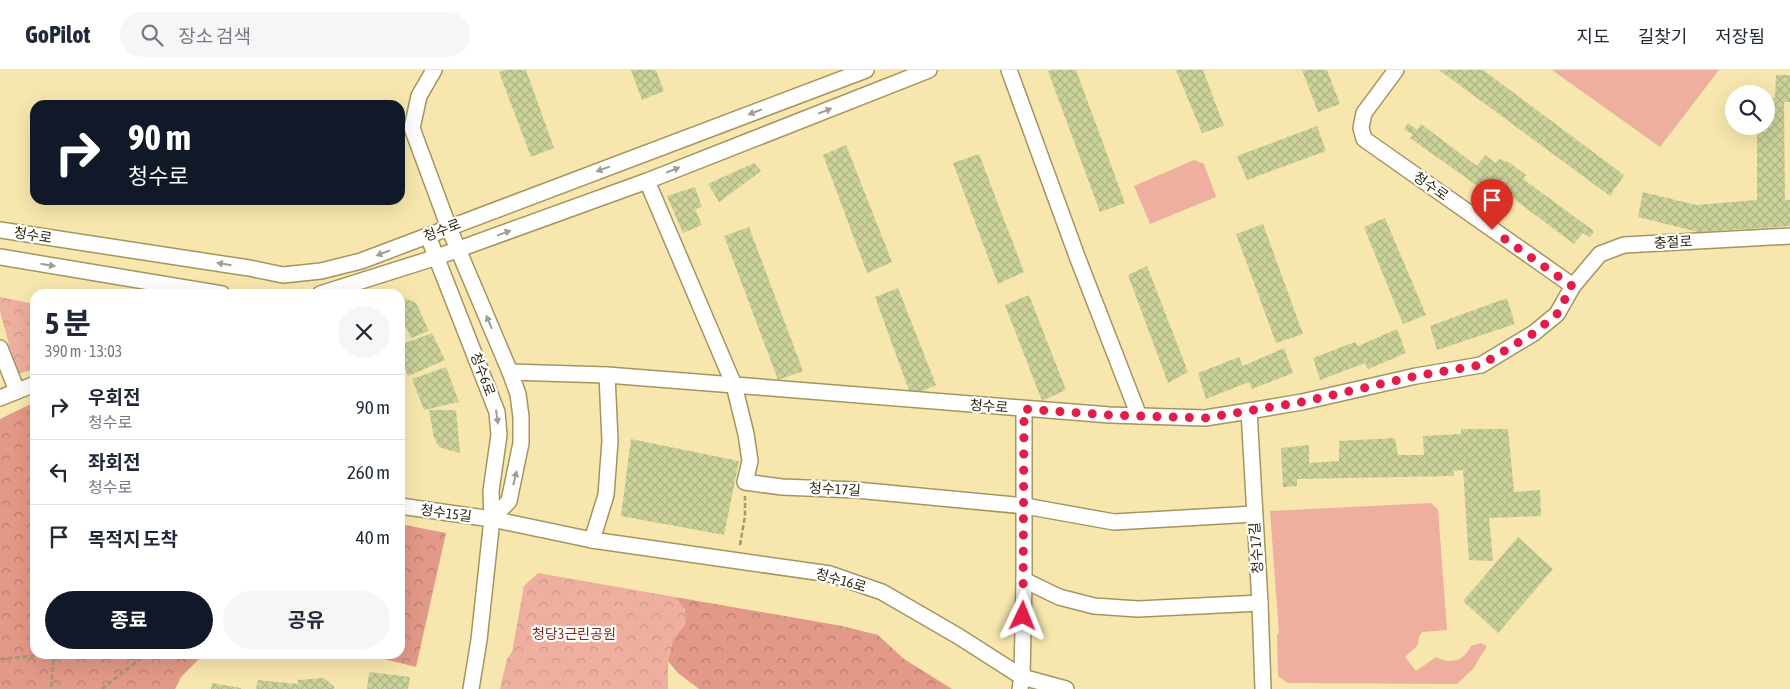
<!DOCTYPE html>
<html lang="ko">
<meta charset="utf-8">
<style>
:root{--surface:#fff;--page:#f6f6f7;--text:#1f2937;--muted:#747a83;--line:#e0e1e3;--accent:#111827}
body{margin:0;font-family:"Asap Condensed","Noto Sans KR",sans-serif;background:var(--page);color:var(--text);height:100vh;display:flex;flex-direction:column;font-size:19px;white-space:nowrap}
*{box-sizing:border-box;margin:0}
p{font-size:16px;color:var(--muted)}
.icon{flex:none;width:28px;height:28px;fill:none;stroke:currentColor;stroke-width:2;stroke-linecap:round;stroke-linejoin:round}
.map{position:relative;flex:1;overflow:hidden}
.drawer{position:absolute;left:30px;top:219px;width:375px;height:370px;display:flex;flex-direction:column;background:var(--surface);border-radius:15px;box-shadow:0 5px 20px #0002}
.drawer>*{flex:none}
.hud{position:absolute;left:30px;top:30px;width:375px;height:105px;border-radius:15px;box-shadow:0 5px 20px #0002;background:#111827;color:#fff;overflow:hidden}
.buttons{position:absolute;left:1725px;top:15px;display:grid;gap:10px}
.buttons a{display:grid;place-items:center;width:50px;height:50px;border-radius:50%;background:var(--surface);box-shadow:0 5px 20px #0002;font-size:25px}
.pin{position:absolute;display:grid;place-items:center;width:42px;height:42px;color:#fff;margin:-51px -21px;border-radius:50% 50% 50% 0;rotate:-45deg;box-shadow:0 0 5px #0007}
.pin .icon{rotate:45deg}
.me{position:absolute;width:55px;margin:-28px;rotate:2deg;stroke-linejoin:round;filter:drop-shadow(0 0 4px #0008)}
.turn{display:flex;align-items:center;gap:18px;height:105px;padding:0 15px;font-size:22px}
.turn .icon{width:65px;height:65px;stroke-width:2.5}
.turn b{display:block;font-size:35px;line-height:42px}
.round{display:grid;place-items:center;flex:none;width:52px;height:52px;border-radius:26px;background:var(--page)}
.overview{display:flex;align-items:center;justify-content:space-between;height:85px;padding:0 15px}
h1{font-size:30px;font-weight:700;line-height:38px}
.button{display:flex;gap:10px;margin-top:auto;padding:10px 15px}
.button a{flex:1;height:58px;border-radius:30px;background:var(--accent);color:#fff;font-size:20px;font-weight:700;line-height:58px;text-align:center}
.button a+a{background:var(--page);color:var(--text)}
ul{padding:0;list-style:none}
li{display:flex;align-items:center;gap:15px;height:65px;padding:0 15px;border-top:1px solid var(--line)}
li div{flex:1}
li b{display:block;font-size:19px}
li em{font-style:normal}
header{display:flex;align-items:center;gap:30px;box-sizing:border-box;height:70px;padding:0 25px;background:var(--surface);border-bottom:1px solid var(--line)}
header strong{font-size:24px}
nav{display:flex;gap:28px;margin-inline-start:auto;font-size:18px}
.search{width:350px;height:45px;background:var(--page);display:flex;align-items:center;gap:12px;box-sizing:border-box;padding:0 18px;border-radius:28px;color:var(--muted);font-size:19px}
.map>svg:first-child{display:block}
.green{fill:#eeaf9f}
.forest{fill:url(#forest-crowns)}
.park{fill:url(#park-crowns)}
.building{fill:url(#building-cross-hatch)}
.lines{fill:none;stroke-linecap:round;stroke-linejoin:round}
.minor-casing{stroke:#a4955e;stroke-width:18}
.path{stroke:#a4986e;stroke-width:2.5;stroke-dasharray:5 2.5;stroke-linecap:butt}
.minor{stroke:#fff;stroke-width:15}
.oneway{fill:#a09d93}
.route{stroke:#e11d48;stroke-width:9;stroke-dasharray:0 16.2}
.labels{text-anchor:middle;stroke-width:4.5;stroke-linejoin:round;paint-order:stroke}
.street-label{font-size:14px;fill:#2b250f;stroke:#fff}
.park-label{font-size:14px;fill:#842e1a;stroke:#fff}
</style>
<header>
<strong>GoPilot</strong>
<div class="search"><svg class="icon" aria-label="search" viewBox="0 0 24 24"><circle cx="10" cy="10" r="6"/><path d="M15 15l6 6"/></svg>장소 검색</div>
<nav><a>지도</a><a>길찾기</a><a>저장됨</a></nav>
</header>
<div class="map">
<svg width="1790" height="619" viewBox="0 0 1790 619">
<defs>
<pattern id="forest-crowns" width="20" height="18" patternUnits="userSpaceOnUse" patternTransform="scale(1.25)"><rect width="20" height="18" fill="#e39987"/><path d="M2 6a3 3 0 1 1 6 0M12 15a3 3 0 1 1 6 0" fill="none" stroke="#b87d6d"/></pattern>
<pattern id="park-crowns" width="20" height="18" patternUnits="userSpaceOnUse" patternTransform="scale(1.25)"><rect width="20" height="18" fill="#eeaf9f"/><path d="M2 6a3 3 0 1 1 6 0M12 15a3 3 0 1 1 6 0" fill="none" stroke="#cc9688"/></pattern>
<pattern id="building-cross-hatch" width="8" height="8" patternUnits="userSpaceOnUse" patternTransform="scale(1.25)"><rect width="8" height="8" fill="#cad29a"/><path d="M0 0l8 8M0 8l8-8" fill="none" stroke="#aeb484"/></pattern>
</defs>
<rect width="100%" height="100%" fill="#f7e7ae"/>
<g class="green">
<path d="M1552,0H1719L1660,77Z"/>
<path d="M1194,90L1204,94L1216,127L1150,154L1134,116Z"/>
<path d="M1431,433L1438,440L1447,560L1422,562L1419,567L1418,575L1405,587L1416,601L1436,587C1451,595 1464,591 1471,576L1481,573L1487,576L1473,599L1457,614L1288,613L1278,606L1277,564H1279L1270,441Z"/>
</g>
<g class="forest">
<path d="M35,332V584H204L181,607L175,619H0V349Z"/>
<path d="M400,454L446,463L416,597L364,584H400Z"/>
<path d="M675,527L842,556L878,565L904,589L952,619H699L678,603L668,591L673,569L685,554V540Z"/>
</g>
<g class="park">
<path d="M0,227L35,234V299L17,304L0,241Z"/>
<path d="M538,503L675,527C680,534 686,539 686,547C686,557 676,563 673,571C667,587 668,603 668,619H500L507,589L512,582L524,516Z"/>
</g>
<g class="building">
<path d="M505,0H526L554,78L531,87L499,2Z"/>
<path d="M631,0H656L664,21L642,30Z"/>
<path d="M1053,0H1076L1125,133L1100,142L1048,1Z"/>
<path d="M1176,0H1203L1224,56L1202,63Z"/>
<path d="M1302,0H1327L1340,34L1318,42Z"/>
<path d="M1439,0H1483L1624,105L1610,126Z"/>
<path d="M1776,5H1790V32H1784L1785,130H1790V156L1698,162L1638,147L1643,122L1696,135L1757,130V56H1766V28H1775Z"/>
<path d="M1408,53L1417,60L1421,54L1477,96L1485,85L1496,93L1499,89L1510,93L1526,105L1523,109L1594,161L1590,168L1583,163L1574,174L1506,123L1500,132L1410,68L1413,65L1404,59Z"/>
<path d="M1317,56L1326,81L1247,110L1237,86Z"/>
<path d="M846,75L892,192L867,203L823,85Z"/>
<path d="M979,84L1024,202L998,214L953,93Z"/>
<path d="M754,93L761,101L719,132L708,114Z"/>
<path d="M695,117L702,137L695,139L702,155L683,163L667,126Z"/>
<path d="M1385,148L1426,245L1403,254L1364,157Z"/>
<path d="M1263,154L1303,264L1276,273L1236,164Z"/>
<path d="M749,157L803,301L778,310L724,166Z"/>
<path d="M1147,196L1188,302L1168,313L1128,205Z"/>
<path d="M898,218L936,315L911,326L875,227Z"/>
<path d="M1029,225L1066,320L1042,331L1005,235Z"/>
<path d="M404,228L416,233L429,261L411,268L406,257L400,259V229Z"/>
<path d="M1507,228L1515,254L1437,280L1430,256Z"/>
<path d="M1397,259L1406,283L1368,299L1365,293L1320,310L1313,288L1355,272L1358,276Z"/>
<path d="M432,263L445,290L408,306L400,289V275Z"/>
<path d="M1284,278L1293,303L1252,319L1249,312L1206,329L1198,303L1239,287L1243,296Z"/>
<path d="M446,297L459,332L424,340L412,309Z"/>
<path d="M429,340H456L460,383L439,377L434,368Z"/>
<path d="M1461,359H1508L1514,422L1540,420L1541,446L1489,448L1493,491L1469,490L1463,400L1453,401L1454,406L1297,409V416L1283,417L1281,378L1309,375V393L1339,391V371L1395,368L1398,385H1424L1423,366L1461,364Z"/>
<path d="M631,369L739,391L724,465L621,446Z"/>
<path d="M1518,467L1553,499L1498,563L1463,531Z"/>
<path d="M369,602L410,607L408,619H367Z"/>
<path d="M324,608L334,616V619H256L258,610L298,614V610Z"/>
<path d="M212,613L241,618V619H211Z"/>
</g>
<g class="lines">
<g class="minor-casing">
<g id="minor">
<path d="M434,0L419,26L412,58L449,158L510,302L518,324L521,347V373L509,431L492,449"/>
<path d="M1009,0L1078,189L1139,346"/>
<path d="M1396,0L1364,43L1361,58L1364,69L1573,216"/>
<path d="M647,111L734,315L1110,345L1205,348L1249,341L1302,332L1416,306L1481,295L1534,263L1557,244L1573,216L1600,184L1624,175L1790,166"/>
<path d="M0,160L249,198L283,205L321,201L361,191L866,0"/>
<path d="M428,166L497,342L499,365L491,421L492,449L479,570L471,619"/>
<path d="M0,187L222,224"/>
<path d="M320,224L437,187L647,111L929,0"/>
<path d="M0,278L17,321"/>
<path d="M510,302L607,305L734,315L746,364L750,391L745,412L782,417L856,420L1025,436L1114,452L1254,444"/>
<path d="M0,328L35,314"/>
<path d="M1249,341L1260,533L1263,619"/>
<path d="M400,436L492,449L592,470L830,504L882,522L958,566L1022,607L1066,619"/>
<path d="M592,470L606,425L610,371L607,305"/>
<path d="M1024,510L1059,527L1094,536L1138,539L1260,533"/>
<path d="M1020,619L1022,607L1024,510V339"/>
</g>
</g>
<g class="path">
<path d="M740,475L745,446V426"/>
<path d="M0,589L54,584L51,619"/>
<path d="M102,619L146,584"/>
</g>
<use href="#minor" class="minor"/>
</g>
<defs><path id="oneway-solid" d="M-6-.8H1V-3.2L6.5 0L1 3.2V.8H-6Z" transform="scale(1.25)"/></defs>
<g class="oneway">
<use href="#oneway-solid" transform="translate(825 41) rotate(-21)"/>
<use href="#oneway-solid" transform="translate(755 42) rotate(159)"/>
<use href="#oneway-solid" transform="translate(603 99) rotate(159)"/>
<use href="#oneway-solid" transform="translate(673 100) rotate(-21)"/>
<use href="#oneway-solid" transform="translate(504 163) rotate(-20)"/>
<use href="#oneway-solid" transform="translate(383 183) rotate(159)"/>
<use href="#oneway-solid" transform="translate(224 194) rotate(-171)"/>
<use href="#oneway-solid" transform="translate(48 195) rotate(9)"/>
<use href="#oneway-solid" transform="translate(489 252) rotate(-113)"/>
<use href="#oneway-solid" transform="translate(497 347) rotate(82)"/>
<use href="#oneway-solid" transform="translate(515 408) rotate(-76)"/>
</g>
<g class="lines">
<path class="route" d="M1023,546L1024,339L1110,345L1205,348L1302,332L1416,306L1481,295L1534,263L1557,244L1572,216L1492,160"/>
</g>
<g class="labels">
<g class="street-label">
<text transform="translate(1431 116) rotate(35)" y="5">청수로</text>
<text transform="translate(442 160) rotate(-21)" y="5">청수로</text>
<text transform="translate(33 165) rotate(9)" y="5">청수로</text>
<text transform="translate(1673 172) rotate(-3)" y="5">충절로</text>
<text transform="translate(483 304) rotate(69)" y="5">청수6로</text>
<text transform="translate(989 336) rotate(4)" y="5">청수로</text>
<text transform="translate(835 419) rotate(3)" y="5">청수17길</text>
<text transform="translate(446 443) rotate(8)" y="5">청수15길</text>
<text transform="translate(1256 478) rotate(-94)" y="5">청수17길</text>
<text transform="translate(841 510) rotate(16)" y="5">청수16로</text>
</g>
<g class="park-label">
<text x="574" y="569">청당3근린공원</text>
</g>
</g>
</svg>
<div class="buttons">
<a><svg class="icon" aria-label="search" viewBox="0 0 24 24"><circle cx="10" cy="10" r="6"/><path d="M15 15l6 6"/></svg></a>
</div>
<div class="pin" style="left:1492px;top:160px;background:#d93025"><svg class="icon" aria-label="arrive" viewBox="0 0 24 24"><path d="M6 21V4h12l-3 4 3 4H6"/></svg></div>
<svg class="me" style="left:1023px;top:546px" viewBox="-20 -20 40 40"><path d="M0-17L14 15 0 8-14 15z" fill="#e11d48" stroke="#fff" stroke-width="4"/></svg>
<div class="hud">
<div class="turn"><svg class="icon" aria-label="right" viewBox="0 0 24 24"><path d="M7 20v-9h11M14 6l5 5-5 5"/></svg><div><b>90 m</b>청수로</div></div>
</div>
<section class="drawer">
<div class="overview"><div><h1>5 분</h1><p>390 m · 13:03</p></div><a class="round"><svg class="icon" aria-label="close" viewBox="0 0 24 24"><path d="M6 6l12 12M18 6L6 18"/></svg></a></div>
<ul>
<li><svg class="icon" aria-label="right" viewBox="0 0 24 24"><path d="M7 20v-9h11M14 6l5 5-5 5"/></svg><div><b>우회전</b><p>청수로</p></div><em>90 m</em></li>
<li><svg class="icon" aria-label="left" viewBox="0 0 24 24"><path d="M17 20v-9H6M10 6l-5 5 5 5"/></svg><div><b>좌회전</b><p>청수로</p></div><em>260 m</em></li>
<li><svg class="icon" aria-label="arrive" viewBox="0 0 24 24"><path d="M6 21V4h12l-3 4 3 4H6"/></svg><div><b>목적지 도착</b></div><em>40 m</em></li>
</ul>
<div class="button"><a>종료</a><a>공유</a></div>
</section>
</div>
